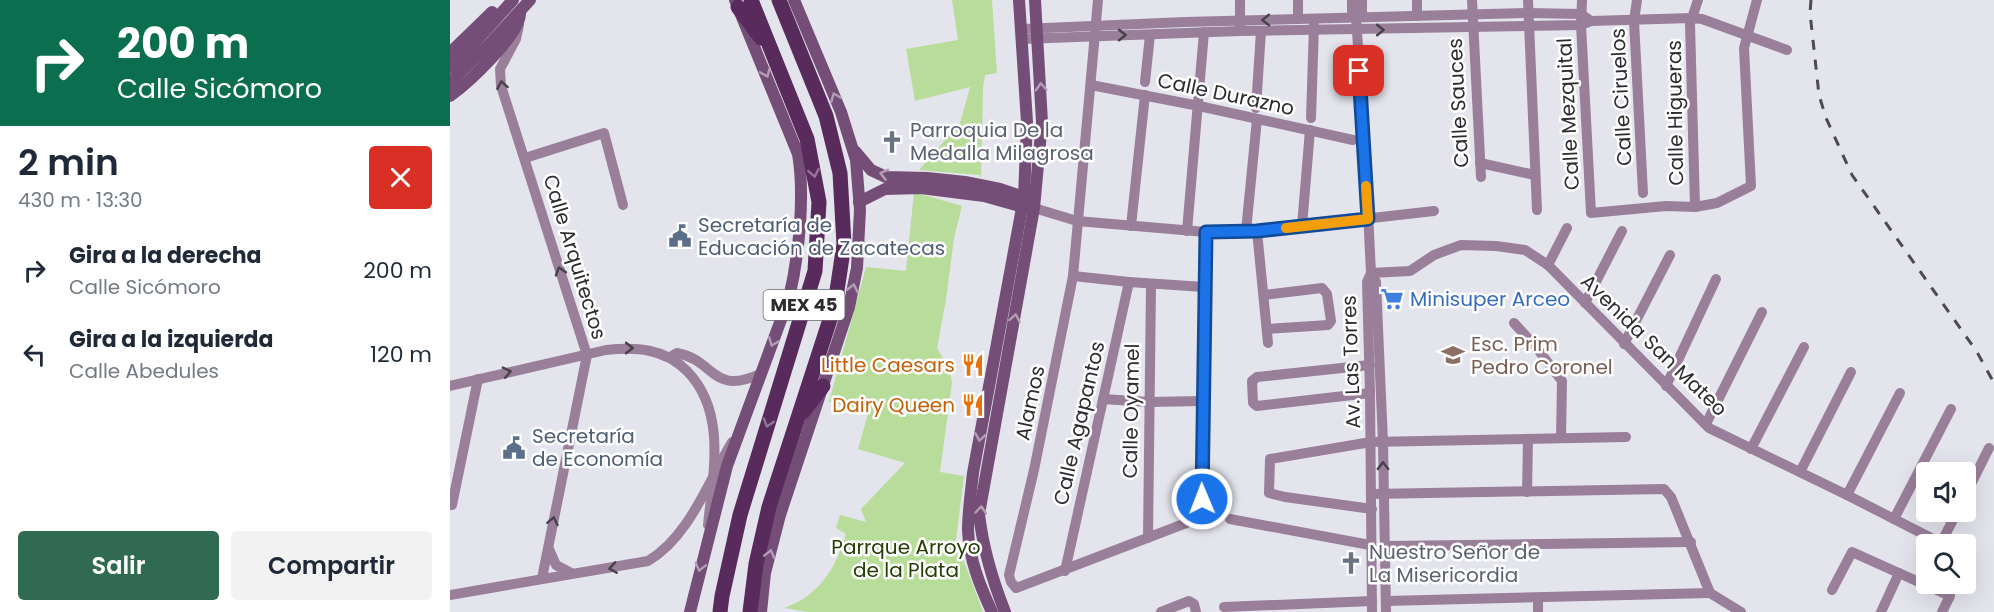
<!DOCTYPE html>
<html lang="es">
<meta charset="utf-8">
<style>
:root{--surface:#fff;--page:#f2f2f3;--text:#1f2937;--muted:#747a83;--accent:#306a53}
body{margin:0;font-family:Poppins,sans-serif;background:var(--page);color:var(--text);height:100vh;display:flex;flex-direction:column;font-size:22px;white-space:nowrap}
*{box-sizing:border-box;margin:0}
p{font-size:20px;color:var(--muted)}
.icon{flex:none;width:33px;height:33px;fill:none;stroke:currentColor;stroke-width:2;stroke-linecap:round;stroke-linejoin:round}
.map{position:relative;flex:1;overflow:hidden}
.details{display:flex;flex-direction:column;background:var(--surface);width:450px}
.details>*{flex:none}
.banner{background:#0b6e4f;color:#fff;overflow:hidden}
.buttons{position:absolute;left:1466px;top:462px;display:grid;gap:12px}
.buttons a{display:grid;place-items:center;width:60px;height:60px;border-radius:6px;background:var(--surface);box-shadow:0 6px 24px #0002;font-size:30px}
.pin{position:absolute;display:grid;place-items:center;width:51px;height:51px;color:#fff;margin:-26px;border-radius:12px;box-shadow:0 3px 9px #0006}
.me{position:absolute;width:66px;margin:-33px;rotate:359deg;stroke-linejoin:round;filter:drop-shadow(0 0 4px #0008)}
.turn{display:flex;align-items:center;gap:21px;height:126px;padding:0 18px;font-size:27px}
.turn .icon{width:78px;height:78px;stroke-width:2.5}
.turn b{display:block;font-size:42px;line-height:51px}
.round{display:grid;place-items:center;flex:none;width:63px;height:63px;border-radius:6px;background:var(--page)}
.headline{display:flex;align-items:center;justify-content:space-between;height:102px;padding:0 18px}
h1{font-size:36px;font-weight:600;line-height:45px}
.cta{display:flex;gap:12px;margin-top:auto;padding:12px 18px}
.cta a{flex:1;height:69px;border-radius:6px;background:var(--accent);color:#fff;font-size:24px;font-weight:600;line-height:69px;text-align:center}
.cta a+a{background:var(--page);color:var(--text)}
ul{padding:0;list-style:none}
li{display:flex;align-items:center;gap:18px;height:84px;padding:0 18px}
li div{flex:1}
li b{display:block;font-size:22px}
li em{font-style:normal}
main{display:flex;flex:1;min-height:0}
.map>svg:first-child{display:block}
.green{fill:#b8dc99}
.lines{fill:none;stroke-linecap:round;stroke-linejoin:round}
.street{stroke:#9a7f9b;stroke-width:10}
.secondary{stroke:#754e77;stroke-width:12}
.primary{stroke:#592b5d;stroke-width:15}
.rail{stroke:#4c4c4f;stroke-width:3;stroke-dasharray:10 10;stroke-linecap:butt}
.oneway{stroke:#48414a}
.oneway2{stroke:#b39eb4}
.oneway3{stroke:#937596}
.route-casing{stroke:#114b97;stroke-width:15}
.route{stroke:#1a73e8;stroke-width:10}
.slow{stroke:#f59e0b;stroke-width:10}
.labels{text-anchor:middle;stroke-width:5;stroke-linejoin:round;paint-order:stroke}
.shield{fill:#fff;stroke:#6b6b6d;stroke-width:1.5}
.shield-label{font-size:18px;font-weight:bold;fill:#2c2c2f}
.street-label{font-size:20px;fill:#2c2c2f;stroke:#fff}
.worship-label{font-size:20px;fill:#5b616d;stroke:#fff;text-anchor:start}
.service-label{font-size:20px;fill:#4e5e75;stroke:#fff;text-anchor:start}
.shop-label{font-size:20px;fill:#366cbe;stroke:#fff;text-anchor:start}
.education-label{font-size:20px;fill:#785e54;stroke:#fff;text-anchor:start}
.food-label{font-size:20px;fill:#c56008;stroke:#fff;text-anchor:end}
.park-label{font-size:20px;fill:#253e04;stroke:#fff}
</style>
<main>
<section class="details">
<div class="banner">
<div class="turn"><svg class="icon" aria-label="right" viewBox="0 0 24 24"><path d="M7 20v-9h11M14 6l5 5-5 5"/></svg><div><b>200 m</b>Calle Sicómoro</div></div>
</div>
<div class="headline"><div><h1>2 min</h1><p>430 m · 13:30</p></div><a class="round" style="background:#d93025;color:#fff"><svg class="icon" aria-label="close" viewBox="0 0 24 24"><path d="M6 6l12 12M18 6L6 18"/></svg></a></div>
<ul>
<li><svg class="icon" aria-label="right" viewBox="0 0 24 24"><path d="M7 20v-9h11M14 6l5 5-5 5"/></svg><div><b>Gira a la derecha</b><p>Calle Sicómoro</p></div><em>200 m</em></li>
<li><svg class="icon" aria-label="left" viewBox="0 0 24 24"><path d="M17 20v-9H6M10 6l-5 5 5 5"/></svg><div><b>Gira a la izquierda</b><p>Calle Abedules</p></div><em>120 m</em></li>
</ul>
<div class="cta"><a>Salir</a><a>Compartir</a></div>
</section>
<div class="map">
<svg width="1544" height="612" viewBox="0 0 1544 612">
<rect width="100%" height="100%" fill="#e4e5ec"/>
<g class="green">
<path d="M502,0H542L547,73L535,75L533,88L531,179L530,175L469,170L510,123L520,87L465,101L456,49L508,40Z"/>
<path d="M464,192L512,206L504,238L496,300L487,348L499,369L502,382L490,472L514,476L506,540L533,612H359L334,608C369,596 386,568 396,534L386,528L390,515L416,522L411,509L455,463L408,449L419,410L379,402L416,267L456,271Z"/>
</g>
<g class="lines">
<g class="street">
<path d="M648,0L623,276L584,470L559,575L561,582L566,588L752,517V401L756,232"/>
<path d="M790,0V25"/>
<path d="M848,0V19"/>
<path d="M902,0V11L906,18L914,131L921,273L926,282L933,442L936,612"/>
<path d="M967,0V16"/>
<path d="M1022,0L1031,177"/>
<path d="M1078,0L1087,210"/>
<path d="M1132,0L1131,25L1141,213L1216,206L1245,207L1267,203L1301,186L1294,48L1307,0"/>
<path d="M1187,0L1184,21L1193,193"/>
<path d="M906,18L912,12V0"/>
<path d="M69,25L66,39L50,69L51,86L137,355L92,578"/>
<path d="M572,29L735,22L1078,13L1131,14L1141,21"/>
<path d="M572,39L790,31L1131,25L1141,21L1242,18L1252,19L1337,50"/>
<path d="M695,82L700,35"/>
<path d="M641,85L749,106L903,140"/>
<path d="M806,108L811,31"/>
<path d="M861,118L864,25"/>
<path d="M75,158L154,133L173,205"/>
<path d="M1030,163L1085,175"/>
<path d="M1245,207L1240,24L1248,0"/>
<path d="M584,208L627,221L756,232L807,231L984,211"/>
<path d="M681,226L695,95"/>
<path d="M852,226L860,130"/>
<path d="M737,231L754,32"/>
<path d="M796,231L807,119"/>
<path d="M807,231L818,343"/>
<path d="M1098,265L1117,228"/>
<path d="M921,273L960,271L984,255L1011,245L1046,246L1075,250L1098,265L1259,428L1397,495L1491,543L1507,512"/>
<path d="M921,273L917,282L920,393L922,612"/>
<path d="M623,276L679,282L754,287"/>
<path d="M814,295L872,288L877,294L881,321L878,325L817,329"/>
<path d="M1135,303L1172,231"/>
<path d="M1064,323L1086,347L1112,381L1111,438"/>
<path d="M1174,344L1220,255"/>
<path d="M220,357L227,353C265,360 262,396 310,374"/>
<path d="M920,365L807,377L802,381L803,403L807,406L920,393"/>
<path d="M0,386L156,350C186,347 214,348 237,371C277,412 263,473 258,525"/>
<path d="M1216,386L1266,279"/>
<path d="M653,399L699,402L752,401"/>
<path d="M1256,424L1312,312"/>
<path d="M1301,449L1354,347"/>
<path d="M1350,472L1401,372"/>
<path d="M1077,492L1078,439"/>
<path d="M922,494L1214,489L1221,497L1260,593"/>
<path d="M1397,495L1450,393"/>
<path d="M1515,496L1539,448"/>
<path d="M2,505L28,379"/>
<path d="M922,509L835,497L819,493L820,459L921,442L1176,437"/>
<path d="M780,519L920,545"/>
<path d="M1444,519L1501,409"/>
<path d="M698,538L701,284"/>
<path d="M935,546L1241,542"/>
<path d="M99,549L106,565L121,573"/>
<path d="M615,571L679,282"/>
<path d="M1382,590L1402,552L1500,596L1492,612"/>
<path d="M1260,593L1291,612"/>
<path d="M0,595L198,561C239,537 258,482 282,442"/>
<path d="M1088,598V612"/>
<path d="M936,601L1260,593"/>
<path d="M774,607L922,601"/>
<path d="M711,612L739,601L744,604L746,612"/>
<path d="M1431,612L1449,573"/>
</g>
<g class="secondary">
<path d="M0,53L42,12"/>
<path d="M0,67L11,58L63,0"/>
<path d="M0,82L35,49L80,0"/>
<path d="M0,96C18,83 69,36 70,14"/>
<path d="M405,151L421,170L436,177L477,178L515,182L550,189L574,197L577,201"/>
<path d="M409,202L435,189L471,188L534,196L577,208"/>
<path d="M240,612L277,466L339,298C349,256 355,195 348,154L285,0"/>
<path d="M311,612L315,573L330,515L399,307L407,268L410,210L406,160L391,112L344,0"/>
<path d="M542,612C530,586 519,559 518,530C518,511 521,492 523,473L574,197L577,122L569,0"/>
<path d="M555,612C542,579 533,549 529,514L584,208L592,122L585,0"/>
</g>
<g class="primary">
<path d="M288,7L311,38"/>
<path d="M353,412L373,386"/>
<path d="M270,612L272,596L290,515L365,271L369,202L357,139L301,0"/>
<path d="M300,612L306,564L319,507L385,304L394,244L390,173L376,116L329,0"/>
</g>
<path class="rail" d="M1361,0L1360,13L1369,95L1376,118L1402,175L1527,352L1544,383"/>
</g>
<defs><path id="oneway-chevron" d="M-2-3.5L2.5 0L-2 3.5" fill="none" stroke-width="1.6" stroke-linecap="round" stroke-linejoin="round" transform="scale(1.5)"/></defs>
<g class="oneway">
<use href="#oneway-chevron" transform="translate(816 20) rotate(179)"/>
<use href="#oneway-chevron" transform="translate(930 30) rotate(-1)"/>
<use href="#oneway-chevron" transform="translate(672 35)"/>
<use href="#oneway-chevron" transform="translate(52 85) rotate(-100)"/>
<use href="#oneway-chevron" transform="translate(110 271) rotate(-108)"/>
<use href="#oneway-chevron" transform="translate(179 348)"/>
<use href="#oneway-chevron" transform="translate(57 372) rotate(-13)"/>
<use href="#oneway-chevron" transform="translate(933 466) rotate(-91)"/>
<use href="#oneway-chevron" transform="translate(103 521) rotate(-78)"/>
<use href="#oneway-chevron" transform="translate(163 568) rotate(171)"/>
</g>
<g class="oneway2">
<use href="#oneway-chevron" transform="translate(316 73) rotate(67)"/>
<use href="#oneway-chevron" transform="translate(591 87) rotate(-93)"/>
<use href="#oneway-chevron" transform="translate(385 97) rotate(-113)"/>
<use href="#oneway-chevron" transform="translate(434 174) rotate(-165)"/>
<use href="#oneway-chevron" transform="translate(403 288) rotate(-77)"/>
<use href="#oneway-chevron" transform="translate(565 318) rotate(-80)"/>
<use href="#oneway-chevron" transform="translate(323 342) rotate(112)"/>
<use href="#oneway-chevron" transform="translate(530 437) rotate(100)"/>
<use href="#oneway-chevron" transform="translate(531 510) rotate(-85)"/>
<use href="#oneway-chevron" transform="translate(320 554) rotate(-76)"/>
<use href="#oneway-chevron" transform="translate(250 567) rotate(104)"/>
</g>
<g class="oneway3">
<use href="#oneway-chevron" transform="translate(364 173) rotate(79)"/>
<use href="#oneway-chevron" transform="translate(318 423) rotate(107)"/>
</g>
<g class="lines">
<g class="route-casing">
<path id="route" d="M752,499L756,232L807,231L918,219L909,71"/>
</g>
<use href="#route" class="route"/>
<path class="slow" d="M836,228L918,219L916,186"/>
</g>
<defs>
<g id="church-bare" transform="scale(1.8)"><path d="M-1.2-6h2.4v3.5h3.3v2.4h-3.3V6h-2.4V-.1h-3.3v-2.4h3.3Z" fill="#6b7280" stroke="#fff" stroke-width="2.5" paint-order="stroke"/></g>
<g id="civic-bare" transform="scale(1.8)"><path d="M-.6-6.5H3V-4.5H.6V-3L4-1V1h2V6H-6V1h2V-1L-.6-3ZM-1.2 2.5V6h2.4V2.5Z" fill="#5c6f8a" stroke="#fff" stroke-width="2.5" paint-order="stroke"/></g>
<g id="supermarket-bare" transform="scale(1.8)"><path d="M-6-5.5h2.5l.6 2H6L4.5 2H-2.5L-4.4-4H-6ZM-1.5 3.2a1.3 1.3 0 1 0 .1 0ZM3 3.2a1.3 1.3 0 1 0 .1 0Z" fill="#3f7fe0" stroke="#fff" stroke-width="2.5" paint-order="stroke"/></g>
<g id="school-bare" transform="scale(1.8)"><path d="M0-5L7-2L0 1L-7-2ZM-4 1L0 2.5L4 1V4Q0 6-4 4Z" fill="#8d6e63" stroke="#fff" stroke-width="2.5" paint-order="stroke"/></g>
<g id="restaurant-bare" transform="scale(1.8)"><path d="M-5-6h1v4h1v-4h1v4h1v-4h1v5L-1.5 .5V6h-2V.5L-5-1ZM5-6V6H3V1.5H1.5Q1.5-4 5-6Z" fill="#e8710a" stroke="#fff" stroke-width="2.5" paint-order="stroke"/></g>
</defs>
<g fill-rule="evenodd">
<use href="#church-bare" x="442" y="142"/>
<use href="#civic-bare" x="230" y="236"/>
<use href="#supermarket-bare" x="942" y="299"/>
<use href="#school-bare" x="1003" y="355"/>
<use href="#restaurant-bare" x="523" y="365"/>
<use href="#restaurant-bare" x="523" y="405"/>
<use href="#civic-bare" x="64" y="448"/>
<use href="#church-bare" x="901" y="563"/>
</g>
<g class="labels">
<rect class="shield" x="313.5" y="290" width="81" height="30" rx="4.5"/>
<g class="shield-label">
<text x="354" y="311">MEX 45</text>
</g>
<g class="street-label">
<text transform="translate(776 94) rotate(12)" y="7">Calle Durazno</text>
<text transform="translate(1171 97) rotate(-93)" y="7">Calle Ciruelos</text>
<text transform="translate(1008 103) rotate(-93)" y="7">Calle Sauces</text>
<text transform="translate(1225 113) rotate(-91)" y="7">Calle Higueras</text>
<text transform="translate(1118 114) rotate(-93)" y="7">Calle Mezquital</text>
<text transform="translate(125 257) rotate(73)" y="7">Calle Arquitectos</text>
<text transform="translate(1204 345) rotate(44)" y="7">Avenida San Mateo</text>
<text transform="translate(901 362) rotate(-92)" y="7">Av. Las Torres</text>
<text transform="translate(580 403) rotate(-78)" y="7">Alamos</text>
<text transform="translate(681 411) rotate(-89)" y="7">Calle Oyamel</text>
<text transform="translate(629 423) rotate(-77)" y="7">Calle Agapantos</text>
</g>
<g class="worship-label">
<text x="460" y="137">Parroquia De la<tspan x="460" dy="23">Medalla Milagrosa</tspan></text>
<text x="919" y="559">Nuestro Señor de<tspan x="919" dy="23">La Misericordia</tspan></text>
</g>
<g class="service-label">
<text x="248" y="232">Secretaría de<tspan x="248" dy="23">Educación de Zacatecas</tspan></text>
<text x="82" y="443">Secretaría<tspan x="82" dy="23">de Economía</tspan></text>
</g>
<g class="shop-label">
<text x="960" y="306">Minisuper Arceo</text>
</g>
<g class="education-label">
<text x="1021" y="351">Esc. Prim<tspan x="1021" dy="23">Pedro Coronel</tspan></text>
</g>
<g class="food-label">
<text x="505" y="372">Little Caesars</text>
<text x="505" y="412">Dairy Queen</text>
</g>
<g class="park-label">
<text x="456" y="554">Parrque Arroyo<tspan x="456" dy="23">de la Plata</tspan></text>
</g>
</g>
</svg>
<div class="buttons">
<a><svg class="icon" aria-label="sound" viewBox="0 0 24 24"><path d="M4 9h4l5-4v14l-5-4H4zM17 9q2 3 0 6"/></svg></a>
<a><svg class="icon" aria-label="search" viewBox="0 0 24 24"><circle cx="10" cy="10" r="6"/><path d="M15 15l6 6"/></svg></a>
</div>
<div class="pin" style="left:909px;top:71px;background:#d93025"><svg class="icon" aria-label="arrive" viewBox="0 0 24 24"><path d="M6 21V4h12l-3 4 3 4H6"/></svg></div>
<svg class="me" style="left:752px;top:499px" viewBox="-20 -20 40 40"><circle r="17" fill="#1a73e8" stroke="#fff" stroke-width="3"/><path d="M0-11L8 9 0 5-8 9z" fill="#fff"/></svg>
</div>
</main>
